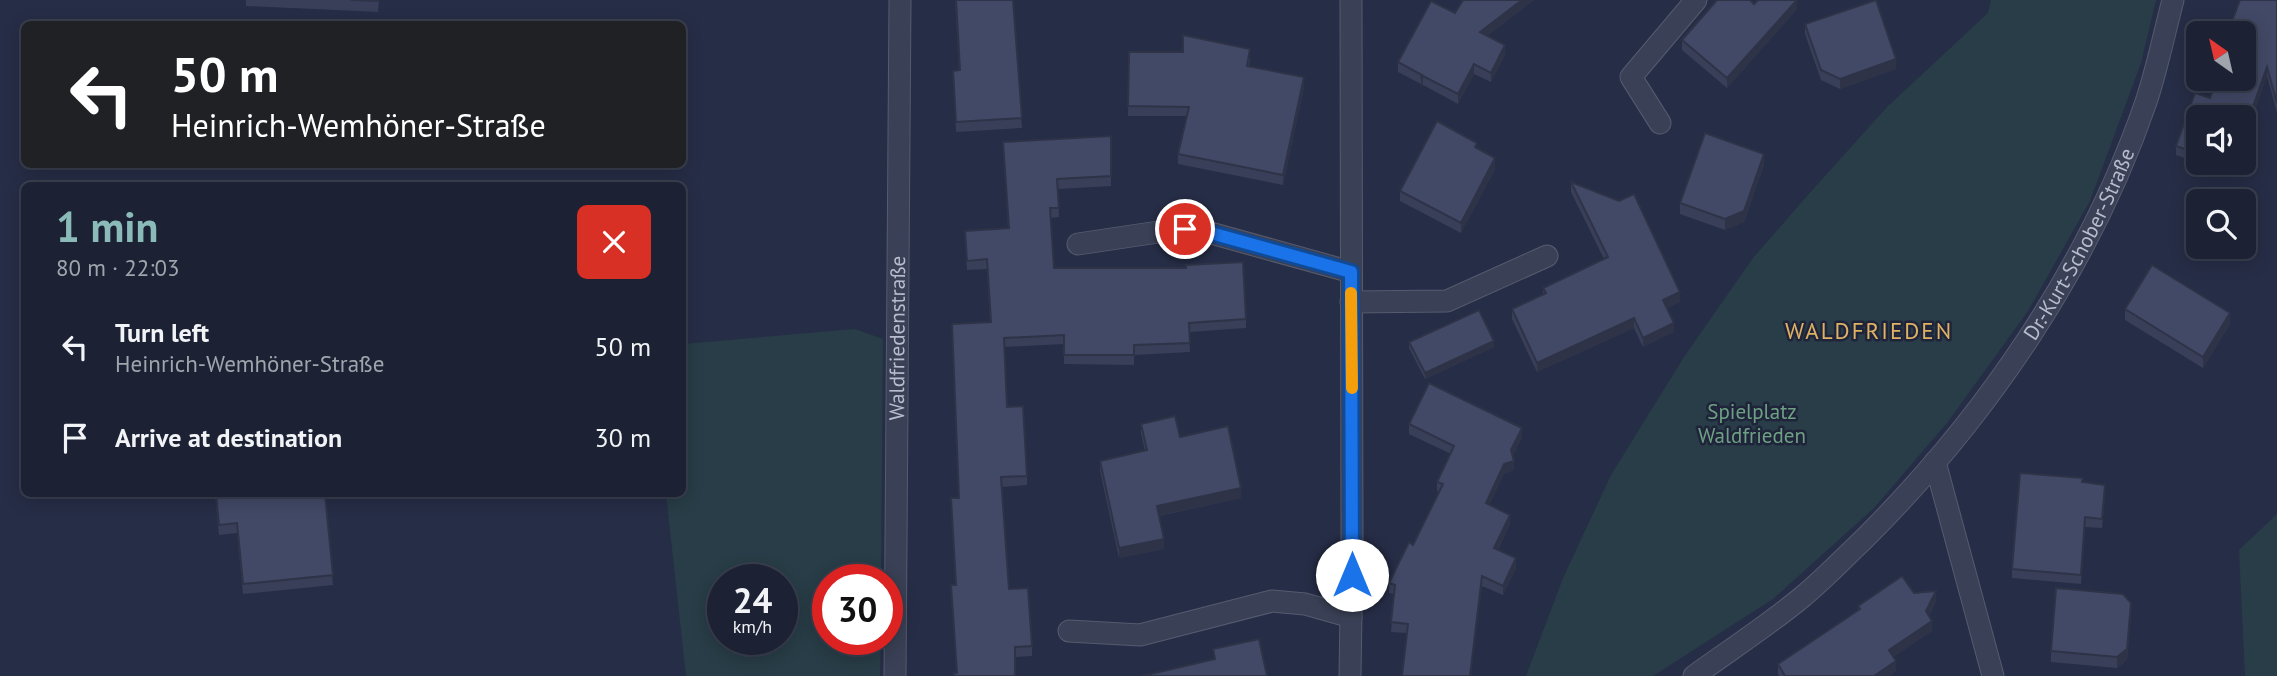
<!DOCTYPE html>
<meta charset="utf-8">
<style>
:root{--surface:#1c2234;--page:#292f40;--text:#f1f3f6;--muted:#a0a4ac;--line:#3a3f4f;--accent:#8bbbb9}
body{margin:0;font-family:"PT Sans",sans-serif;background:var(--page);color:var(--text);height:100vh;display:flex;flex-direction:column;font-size:26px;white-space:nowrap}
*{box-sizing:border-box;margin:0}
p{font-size:23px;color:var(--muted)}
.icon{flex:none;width:38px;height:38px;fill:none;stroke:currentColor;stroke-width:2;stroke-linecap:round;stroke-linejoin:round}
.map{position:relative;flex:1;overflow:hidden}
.sheet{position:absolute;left:21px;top:182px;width:665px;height:315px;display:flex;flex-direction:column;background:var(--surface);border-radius:10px;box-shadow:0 4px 18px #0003,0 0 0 2px var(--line)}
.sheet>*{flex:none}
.guide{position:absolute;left:21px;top:21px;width:665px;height:147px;border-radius:10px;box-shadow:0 4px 18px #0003,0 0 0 2px var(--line);background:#202124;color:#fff;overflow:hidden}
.needle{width:46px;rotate:326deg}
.controls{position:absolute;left:2186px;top:21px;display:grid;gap:14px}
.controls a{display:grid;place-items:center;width:70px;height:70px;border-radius:10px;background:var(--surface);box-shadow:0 4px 18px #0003,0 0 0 2px var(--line);font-size:35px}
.speed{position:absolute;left:707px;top:564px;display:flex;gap:14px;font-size:35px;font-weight:700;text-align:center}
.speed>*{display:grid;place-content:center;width:91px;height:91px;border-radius:50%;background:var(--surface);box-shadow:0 4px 18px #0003,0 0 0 2px var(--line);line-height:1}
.speed small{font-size:18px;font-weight:400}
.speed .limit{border:10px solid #d22;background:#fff;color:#111}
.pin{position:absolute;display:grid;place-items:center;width:60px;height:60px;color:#fff;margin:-30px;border:4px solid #fff;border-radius:50%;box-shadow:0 2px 7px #0007}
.me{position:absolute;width:77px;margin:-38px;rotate:0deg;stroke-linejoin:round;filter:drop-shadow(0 0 5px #0008)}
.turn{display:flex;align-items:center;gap:24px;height:147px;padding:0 35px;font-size:32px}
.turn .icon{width:91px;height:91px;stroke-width:2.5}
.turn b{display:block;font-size:49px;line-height:60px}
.round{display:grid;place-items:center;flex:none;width:74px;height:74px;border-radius:10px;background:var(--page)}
.head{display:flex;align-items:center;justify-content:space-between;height:119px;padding:0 35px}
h1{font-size:42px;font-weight:800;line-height:52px;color:var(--accent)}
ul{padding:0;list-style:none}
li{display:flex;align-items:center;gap:21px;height:91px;padding:0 35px}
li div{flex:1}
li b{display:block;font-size:26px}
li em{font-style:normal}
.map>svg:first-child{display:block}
.green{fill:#283d47;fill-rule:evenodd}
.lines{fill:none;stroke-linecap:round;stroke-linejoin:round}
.street-casing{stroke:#565b6f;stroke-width:23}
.street{stroke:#3a4055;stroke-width:21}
.wall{fill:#393f58}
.shaded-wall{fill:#2e3347}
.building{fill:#424966;stroke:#2e3347;stroke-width:2}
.route-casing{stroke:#114b97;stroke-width:18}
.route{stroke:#1a73e8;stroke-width:12}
.slow{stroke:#f59e0b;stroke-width:12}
.labels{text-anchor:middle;stroke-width:5;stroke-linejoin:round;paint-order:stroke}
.street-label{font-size:21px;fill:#b8bcce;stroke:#1f243b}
.park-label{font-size:21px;fill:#6ea184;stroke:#1f243b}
.neighbourhood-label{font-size:23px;letter-spacing:2px;fill:#deb263;stroke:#1f243b}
</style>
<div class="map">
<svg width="2277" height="676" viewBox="0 0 2277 676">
<rect width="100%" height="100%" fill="#262d46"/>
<g class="green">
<path d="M1991,0H2156L2141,63L2090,201L2028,311L1947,423L1874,508L1773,599L1653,676H1526L1563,578L1611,475L1684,357L1753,258L1807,196L1887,107L1988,13Z"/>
<path d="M855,329L883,339L881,579H828V639H881L880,676H686L666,494H682L683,344ZM782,579V639H723V579Z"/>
<path d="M2277,514V676H2245L2239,550Z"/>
</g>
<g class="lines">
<g class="street-casing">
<g id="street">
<path d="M1660,123L1631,77L1696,0"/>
<path d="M1078,244L1185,228L1200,230L1351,272"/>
<path d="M1351,302L1447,301L1547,256"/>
<path d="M1935,462L1993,676"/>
<path d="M1069,631L1140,635L1272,601L1305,604L1351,617"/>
<path id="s1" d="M895,676L900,0"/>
<path d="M1350,676L1352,549L1351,0"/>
<path id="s2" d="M1694,676C1730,650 1767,626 1801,598C1823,580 1843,559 1863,540C1986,418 2089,267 2146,102C2157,69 2164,34 2173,0"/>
</g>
</g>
<use href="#street" class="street"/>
</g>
<g class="wall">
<path d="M246,0H379L378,12L246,6Z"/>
<path d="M955,0H1013L1022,128L956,132L953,71L959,70Z"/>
<path d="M1463,0H1534L1487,36L1505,55L1491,82L1474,74L1458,104L1423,85L1421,87V84L1398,72V62L1455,13Z"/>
<path d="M2277,0V113L2267,76L2244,141V117H2198V163H2236L2231,175L2176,155V146L2210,98L2244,33H2231V24Z"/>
<path d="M1797,9L1727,88L1682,50V40Z"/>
<path d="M1805,24L1896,69L1840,89L1821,80L1805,34Z"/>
<path d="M1129,52L1250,58L1249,67L1304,87L1283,185L1178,164V154L1187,116H1128Z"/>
<path d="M1111,136V186L1058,189L1059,217L1050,218L1054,268L1246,319V328L1189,332L1190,352L1134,355V365L1064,364V344L1004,347L1007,407L1027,476V485L1002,487L1009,589L1032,646V656L1015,657L957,673L951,595V585H956L951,498H959L990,322L987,269L967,270L965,241L1008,228L1003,142Z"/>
<path d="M1477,148L1495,169L1461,233L1400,201V191Z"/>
<path d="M1764,165L1744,222L1725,230L1680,214V203Z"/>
<path d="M1571,182L1680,302L1667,308L1674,332L1643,347L1634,328L1537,372L1512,319V309L1543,294V288L1604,259L1571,192Z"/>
<path d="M2125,309L2230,324L2203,368L2125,320Z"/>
<path d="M1409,342L1494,347L1425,379L1409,348Z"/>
<path d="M1141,424L1180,437L1241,498L1159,516L1164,549L1119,558L1100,471V461L1145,451L1141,434Z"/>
<path d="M1409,424L1522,437L1513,456L1514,470L1504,474L1489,505L1510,524L1498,550L1516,568L1503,595L1482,586L1407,633L1391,632L1394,594L1389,593V583L1413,545L1439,492L1437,491V482L1451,454L1409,434Z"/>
<path d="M2083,483L2105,494L2102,528L2085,527L2081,584L2012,578V569Z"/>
<path d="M215,494H325L333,585L243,594L237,533L219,535Z"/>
<path d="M1914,593L1936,601L1929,616L1932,631L1893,657L1896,671L1889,676H1779L1778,674V664L1858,610V606Z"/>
<path d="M2131,614L2127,660L2117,668L2051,662V651Z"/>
</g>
<g class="shaded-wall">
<path d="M1522,0H1534L1480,42V32Z"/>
<path d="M1797,0V9L1727,88V78Z"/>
<path d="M1505,45V55L1491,82V73Z"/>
<path d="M1896,59V69L1840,89V79Z"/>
<path d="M1474,64V74L1458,104V94Z"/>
<path d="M2267,67V76L2244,141V132Z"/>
<path d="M1423,76V85L1421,87V78Z"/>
<path d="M1304,77V87L1283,185V175Z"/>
<path d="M1764,154V165L1744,222L1725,230V219Z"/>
<path d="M1495,158V169L1461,233V223Z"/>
<path d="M2233,163H2236L2231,175V166Z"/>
<path d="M1680,292V302L1663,310V300Z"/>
<path d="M2230,313V324L2203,368V357Z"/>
<path d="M1634,318V328L1537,372V363Z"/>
<path d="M1674,323V332L1643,347V338Z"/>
<path d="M1494,341V347L1425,379V373Z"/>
<path d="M1522,428V437L1511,460V450Z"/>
<path d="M1514,461V470L1504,474L1486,513V503L1504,464Z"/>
<path d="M1241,488V498L1157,516V506Z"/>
<path d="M1510,515V524L1494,557V548Z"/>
<path d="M1164,539V549L1119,558V548Z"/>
<path d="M1516,558V568L1503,595V586Z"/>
<path d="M1482,576V586L1471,676H1470Z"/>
<path d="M1936,591V601L1926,621V611Z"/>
<path d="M2131,603L2127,660L2117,668V657Z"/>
<path d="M1932,621V631L1889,660V650Z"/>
<path d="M1896,661V671L1889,676H1874Z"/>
</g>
<g class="building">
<path d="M351,0H378V1Z"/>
<path d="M956,0H1013L1022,118L956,122L953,71L960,70Z"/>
<path d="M1463,0H1522L1480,32L1505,45L1491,73L1474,64L1458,94L1423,76L1421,78L1422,75L1398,62L1431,1L1455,13Z"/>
<path d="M1717,0H1750L1754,4L1758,0H1797L1727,78L1682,40Z"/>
<path d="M1876,0L1896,59L1840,79L1821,70L1805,24Z"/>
<path d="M2240,0H2277V103L2267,67L2244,132V117H2198V154L2176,146L2195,93L2210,98L2217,79H2244V33H2234L2237,26L2231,24Z"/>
<path d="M1183,35L1250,49L1247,66L1304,77L1283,175L1178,154L1189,107L1128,106L1129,52H1183Z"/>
<path d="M1437,121L1477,143L1475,147L1495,158L1461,223L1400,191Z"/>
<path d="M1705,133L1764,154L1744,211L1725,219L1680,203Z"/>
<path d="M1111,136V176L1057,179L1059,208H1050L1054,268H1186V265L1243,262L1246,319L1189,323L1190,343L1134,345V355H1064V335L1004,338L1007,407L1023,406L1027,476L1001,477L1009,589L1028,588L1032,646L1015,647V676H954V673H957L951,585H956L951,498H959L952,324L991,322L987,259L967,261L965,231L1009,228L1003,142Z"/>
<path d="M2223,163H2233L2231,166Z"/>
<path d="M1571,182L1619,201L1634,194L1680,292L1663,300L1674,323L1643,338L1634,318L1537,363L1512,309L1546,293L1543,288L1608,257Z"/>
<path d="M2152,265L2230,313L2203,357L2125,309Z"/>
<path d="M1479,310L1494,341L1425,373L1409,342Z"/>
<path d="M1429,383L1522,428L1511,450L1514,461L1504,464L1486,503L1510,515L1494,548L1516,558L1503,586L1482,576L1470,676H1402L1408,624L1391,622L1395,585L1389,583L1409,542L1413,545L1443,484L1437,482L1454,446L1409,424Z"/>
<path d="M1175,416L1180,437L1228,426L1241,488L1157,506L1164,539L1119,548L1100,461L1147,450L1141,424Z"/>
<path d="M2020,473L2083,478L2082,482L2105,485L2102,519L2085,517L2081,575L2012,569Z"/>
<path d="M216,494H325L333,575L243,584L237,523L219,525Z"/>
<path d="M1902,576L1914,593L1936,591L1926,611L1932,621L1889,650L1896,661L1874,676H1785L1778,664L1860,609L1858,606Z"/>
<path d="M2056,588L2123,594L2131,603L2127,649L2117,657L2051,651Z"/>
<path d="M1259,639L1267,676H1142L1215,659L1213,649Z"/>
</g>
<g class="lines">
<g class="route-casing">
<path id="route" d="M1185,229L1200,230L1351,272L1352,575"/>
</g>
<use href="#route" class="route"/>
<path class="slow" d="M1351,293L1352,388"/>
</g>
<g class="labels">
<g class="street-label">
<text dy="7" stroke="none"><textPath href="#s2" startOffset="586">Dr.-Kurt-Schober-Straße</textPath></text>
<text dy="7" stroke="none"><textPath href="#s1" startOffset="338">Waldfriedenstraße</textPath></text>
</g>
<g class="park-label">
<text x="1752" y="419">Spielplatz<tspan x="1752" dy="24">Waldfrieden</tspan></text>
</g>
<g class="neighbourhood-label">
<text x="1869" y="339">WALDFRIEDEN</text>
</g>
</g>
</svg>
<div class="controls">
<a><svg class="needle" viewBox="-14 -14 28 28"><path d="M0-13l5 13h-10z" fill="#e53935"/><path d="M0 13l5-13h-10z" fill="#a0a4ac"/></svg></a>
<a><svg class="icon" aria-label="sound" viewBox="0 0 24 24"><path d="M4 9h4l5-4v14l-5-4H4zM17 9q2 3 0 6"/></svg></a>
<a><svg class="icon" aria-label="search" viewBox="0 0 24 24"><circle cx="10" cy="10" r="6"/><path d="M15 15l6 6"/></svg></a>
</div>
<div class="speed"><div>24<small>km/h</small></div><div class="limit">30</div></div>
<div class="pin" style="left:1185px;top:229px;background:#d93025"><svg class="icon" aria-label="arrive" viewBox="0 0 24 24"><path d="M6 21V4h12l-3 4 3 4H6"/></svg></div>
<svg class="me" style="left:1352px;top:575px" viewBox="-20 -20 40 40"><circle r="19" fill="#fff"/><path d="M0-13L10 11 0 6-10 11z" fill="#1a73e8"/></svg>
<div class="guide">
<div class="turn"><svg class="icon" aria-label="left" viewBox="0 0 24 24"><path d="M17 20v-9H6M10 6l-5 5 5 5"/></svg><div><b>50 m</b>Heinrich-Wemhöner-Straße</div></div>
</div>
<section class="sheet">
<div class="head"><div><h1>1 min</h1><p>80 m · 22:03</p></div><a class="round" style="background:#d93025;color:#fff"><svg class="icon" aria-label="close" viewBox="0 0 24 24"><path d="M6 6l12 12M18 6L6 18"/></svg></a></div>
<ul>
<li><svg class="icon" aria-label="left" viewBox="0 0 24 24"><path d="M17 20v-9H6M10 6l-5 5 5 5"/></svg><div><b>Turn left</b><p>Heinrich-Wemhöner-Straße</p></div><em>50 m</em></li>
<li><svg class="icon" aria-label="arrive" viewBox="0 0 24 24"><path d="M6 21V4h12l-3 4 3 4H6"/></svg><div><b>Arrive at destination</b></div><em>30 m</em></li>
</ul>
</section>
</div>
